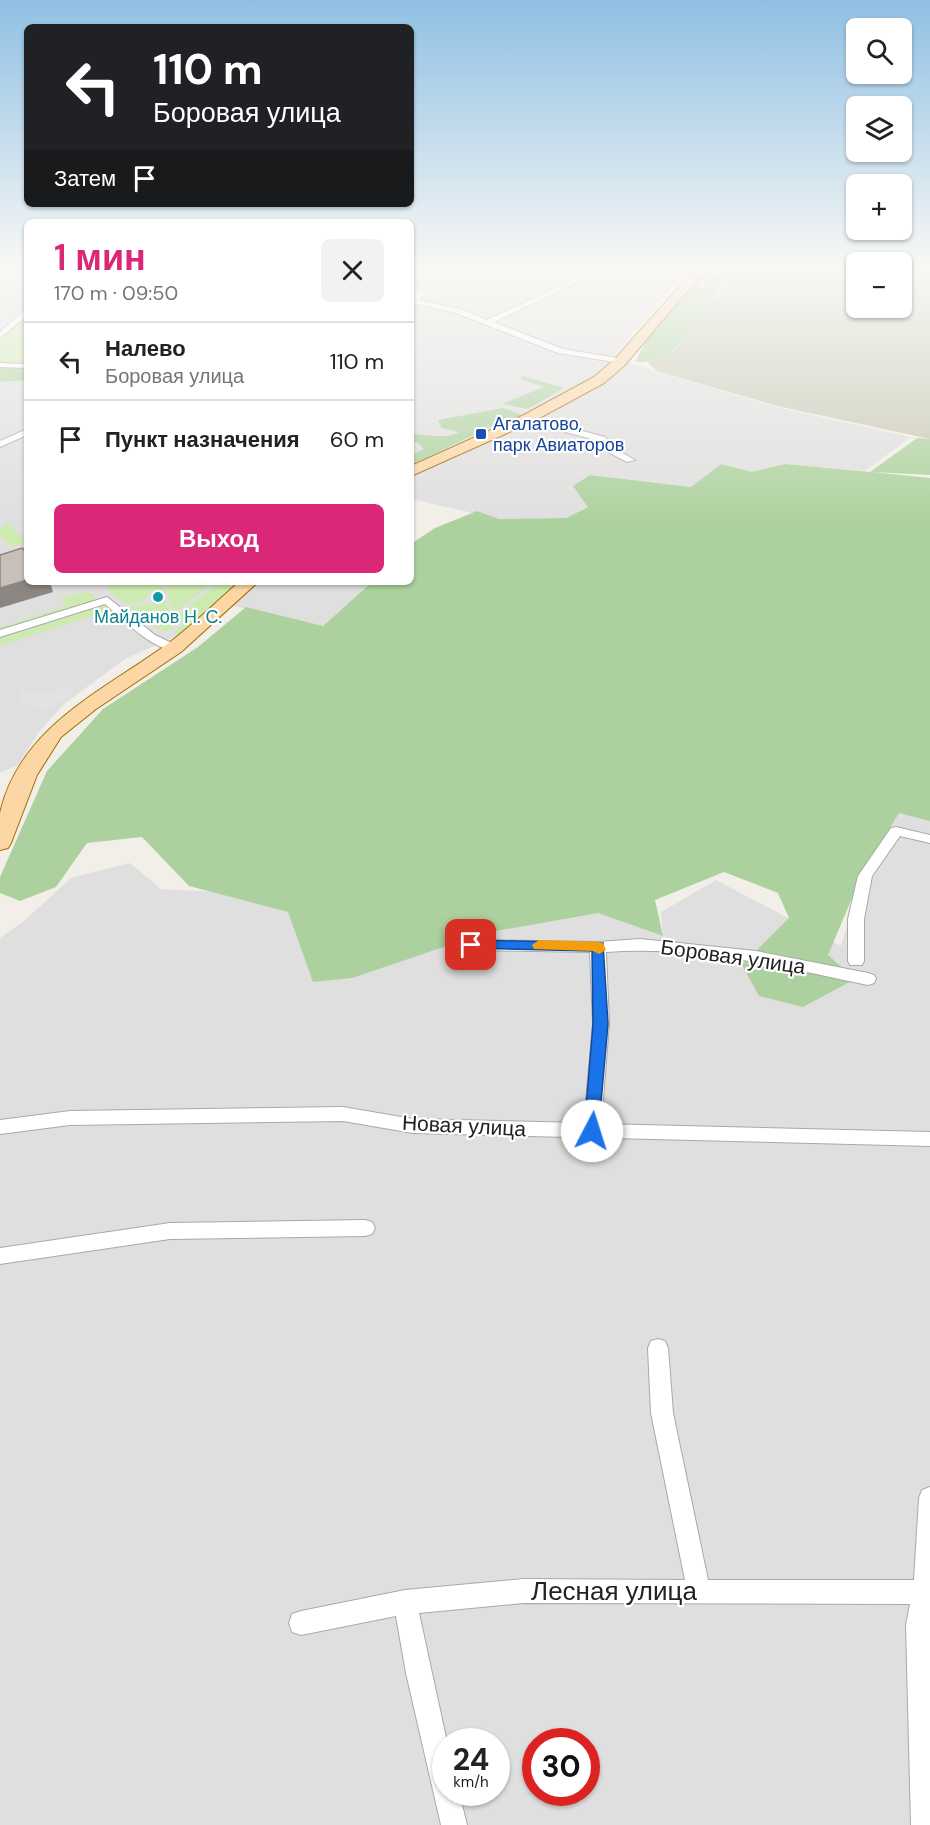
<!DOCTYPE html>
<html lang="ru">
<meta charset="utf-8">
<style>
:root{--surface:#fff;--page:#f2f2f2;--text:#222;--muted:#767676;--line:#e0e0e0;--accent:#db2777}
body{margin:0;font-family:"DM Sans",sans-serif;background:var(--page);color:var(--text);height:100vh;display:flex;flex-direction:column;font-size:22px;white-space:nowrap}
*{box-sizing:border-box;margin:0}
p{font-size:20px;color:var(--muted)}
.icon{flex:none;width:33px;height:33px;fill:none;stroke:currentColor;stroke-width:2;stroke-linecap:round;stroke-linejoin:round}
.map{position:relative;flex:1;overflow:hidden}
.drawer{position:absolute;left:24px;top:219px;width:390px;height:366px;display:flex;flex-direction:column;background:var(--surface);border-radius:9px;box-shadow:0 2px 4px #0004}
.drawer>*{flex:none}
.guide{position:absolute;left:24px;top:24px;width:390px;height:183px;border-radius:9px;box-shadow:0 2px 4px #0004;background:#202124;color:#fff;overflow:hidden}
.controls{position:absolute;left:846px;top:18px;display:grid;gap:12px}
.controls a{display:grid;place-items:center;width:66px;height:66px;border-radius:9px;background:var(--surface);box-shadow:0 2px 4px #0004;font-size:30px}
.speed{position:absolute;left:432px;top:1728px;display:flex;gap:12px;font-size:30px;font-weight:700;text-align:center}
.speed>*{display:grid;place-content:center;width:78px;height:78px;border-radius:50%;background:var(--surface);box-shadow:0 2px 4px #0004;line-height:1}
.speed small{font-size:15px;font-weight:400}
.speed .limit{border:9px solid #d22;background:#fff;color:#111}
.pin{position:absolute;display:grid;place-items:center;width:51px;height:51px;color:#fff;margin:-26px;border-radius:12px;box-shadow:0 3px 9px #0006}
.me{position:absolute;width:66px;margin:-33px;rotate:5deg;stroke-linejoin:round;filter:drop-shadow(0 0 4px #0008)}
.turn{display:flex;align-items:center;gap:21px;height:126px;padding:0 30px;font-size:27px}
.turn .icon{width:78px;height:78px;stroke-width:2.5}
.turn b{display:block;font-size:42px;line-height:51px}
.then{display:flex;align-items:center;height:57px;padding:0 30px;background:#0003;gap:12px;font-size:22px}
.round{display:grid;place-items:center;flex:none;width:63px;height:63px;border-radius:9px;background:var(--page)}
.head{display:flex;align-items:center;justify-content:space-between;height:102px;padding:0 30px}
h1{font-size:36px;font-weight:600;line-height:45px;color:var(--accent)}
.button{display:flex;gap:12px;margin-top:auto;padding:12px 30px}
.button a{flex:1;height:69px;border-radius:9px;background:var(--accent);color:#fff;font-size:24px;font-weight:600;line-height:69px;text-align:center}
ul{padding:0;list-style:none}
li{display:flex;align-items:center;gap:18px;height:78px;padding:0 30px;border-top:2px solid var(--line)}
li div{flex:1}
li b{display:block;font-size:22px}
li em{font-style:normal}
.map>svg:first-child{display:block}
.residential{fill:#e0dfdf;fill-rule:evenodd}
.construction{fill:#c7c7b4}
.grass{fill:#cdebb0}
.forest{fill:#add19e}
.parking{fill:#e2e2e2}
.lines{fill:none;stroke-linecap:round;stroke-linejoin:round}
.street-casing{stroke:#a9a9a9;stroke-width:2}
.primary-casing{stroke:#a06b00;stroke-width:2}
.street{fill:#fff;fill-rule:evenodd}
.primary{fill:#fcd6a4;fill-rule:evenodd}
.shaded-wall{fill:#8b8681}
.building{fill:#c7bfb8;stroke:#8b8681;stroke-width:1.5}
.route{fill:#1a73e8;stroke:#114b97;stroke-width:1.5}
.slow{fill:#f59e0b}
.transit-dot{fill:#1a4fb4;stroke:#fff;stroke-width:2}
.culture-dot{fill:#0f9aa8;stroke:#fff;stroke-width:2}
.labels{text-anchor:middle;stroke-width:4.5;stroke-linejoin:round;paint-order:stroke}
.far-transit-label{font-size:18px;fill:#164399;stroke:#fff;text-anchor:start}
.far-culture-label{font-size:18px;fill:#0d838f;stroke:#fff}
.street-label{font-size:21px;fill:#222;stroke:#fff}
.near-street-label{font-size:26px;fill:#222;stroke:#fff}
</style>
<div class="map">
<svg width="930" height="1825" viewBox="0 0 930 1825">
<rect width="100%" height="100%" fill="#f2efe9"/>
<g class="residential">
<path d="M0,268H27V582H372L323,626L216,602L178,635L125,659L64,704L39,732L18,765L0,773Z"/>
<path d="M411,268H697L672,288L614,355L633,364L776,407L911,437L865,471L785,464L752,472L721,464L691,487L590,475L588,506L566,518L499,519L411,499Z"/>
<path d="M899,812L930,817V1825H0V938L25,920L71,878L130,863L161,889L599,913L663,936L661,912L716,880L841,946L863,872ZM446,1742H496V1792H446ZM536,1742H586V1792H536Z"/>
</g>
<path class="construction" d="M736,268H856V308H902V268H930V439L777,406L657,371L648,363L677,348Z"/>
<g class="grass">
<path d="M27,307V368L0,367V331Z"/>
<path d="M7,523L27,541V542L12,547L0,536V529Z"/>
<path d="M114,582H168L163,591L150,592L145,600L127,605L106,589Z"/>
<path d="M172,582H213L174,613L168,599L170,594L166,591Z"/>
<path d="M219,582H238L178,635L173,633L185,623L179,621L178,615Z"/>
<path d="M85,592L94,594L95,600L0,632V627L67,606L60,598Z"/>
<path d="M166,601L175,625L165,633L129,607Z"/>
<path d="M98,605L107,606L111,610L0,646V637Z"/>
</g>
<g class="forest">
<path d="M720,268H736C704,296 687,368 635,362L650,333L694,284L707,286L701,279L716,275Z"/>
<path d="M0,367L27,368V380L0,382Z"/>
<path d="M524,376L564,388L528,409L502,404L544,387L520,379Z"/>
<path d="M503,408L522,415L488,428L411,465V455L424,449L417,442H411V434C427,433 445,441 459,432L442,428L438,420Z"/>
<path d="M917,438L930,439V475L872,472L930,478V821L899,813L863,872L828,955L855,979L803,1007L759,996L742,965L789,918L778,893L724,872L655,900L663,936L598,913L485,933L352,978L313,982L288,912L189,886L142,837L87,843L56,887L20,901L0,893V877L47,771L103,709L198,647L246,607L323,626L372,582H411V544L435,528L477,511L499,519L566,518L588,507L573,486L590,475L691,487L721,464L752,472L785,464L870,472Z"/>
</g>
<path class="parking" d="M64,688L75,692L47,711L16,701L22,690L41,693Z"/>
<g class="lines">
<g class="street-casing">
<g id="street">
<path d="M17,268L16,269L0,273V269Z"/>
<path d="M599,268H608L494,322L563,349L623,359V363H620L558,353L456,313L413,303L411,297L417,293L411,289V284L426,293L419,300L461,309L487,320Z"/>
<path d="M24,310H27V316L0,338V332Z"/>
<path d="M0,363L27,364V368L0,367Z"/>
<path d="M527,416L605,437L612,447L635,460L627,462L606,451L599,441L524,421V417Z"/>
<path d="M27,429V435L0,447V441Z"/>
<path d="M107,597L155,635L178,646V650C157,654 121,618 105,604L0,637V630Z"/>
<path d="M896,827L930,835V843L900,836L872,876L864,919V961L862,965H850L848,961V919L858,876L891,828Z"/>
<path d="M640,939L756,951L868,973L874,975L876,979L874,983L868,985C782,967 694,945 606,952L609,1024L601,1124L930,1132V1146L413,1133L343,1121L70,1125L0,1134V1120L70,1111L343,1107L413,1119L584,1123L593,1024L590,952L471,950L463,945L471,940L598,942Z"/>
<path d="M365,1220L372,1222L375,1228L372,1234L365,1236L170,1239L0,1264V1248L170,1223Z"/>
<path d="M658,1339L665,1341L668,1348L673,1413L708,1580H914L919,1498L922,1490L930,1487V1825H911L906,1625L910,1604L523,1603L419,1613L447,1742L446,1792H459L467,1825H441L406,1673L396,1616L301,1635L292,1632L289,1623L292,1614L301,1611L405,1590L523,1579L685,1580L651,1413L648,1348L651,1341Z"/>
</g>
</g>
<g class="primary-casing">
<g id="primary">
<path d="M701,268H713L687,291L624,366L604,383L532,422L411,476V466L522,416L594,377L614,360L679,287Z"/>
<path d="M239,582H258L181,652L96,709L61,737L37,775L11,843L8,848L0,850C0,839 0,825 0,813C20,727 101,692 166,645C192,626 215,603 239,582Z"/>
</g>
</g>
<use href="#street" class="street"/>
<use href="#primary" class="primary"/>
</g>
<path class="shaded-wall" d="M27,580V582H50L53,592L0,608V588Z"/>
<path class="building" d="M22,548L27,553V580L0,588V555Z"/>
<linearGradient id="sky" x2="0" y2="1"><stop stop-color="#8fc0e4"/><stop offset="0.51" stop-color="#f9f8f5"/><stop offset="1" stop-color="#f9f8f5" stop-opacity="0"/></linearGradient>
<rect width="930" height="524" fill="url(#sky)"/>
<path class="route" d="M471,940L603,943L608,1024L598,1136L592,1138L584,1131L593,1024L592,951L466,948L464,945Z"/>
<path class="slow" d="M539,940L598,942L603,943L606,950L599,954L593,951L534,949L532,945Z"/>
<rect class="transit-dot" x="475" y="428" width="12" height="12" rx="3"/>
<circle class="culture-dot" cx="158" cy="597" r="6"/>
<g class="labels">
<g class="far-transit-label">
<text x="493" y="430">Агалатово,<tspan x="493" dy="21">парк Авиаторов</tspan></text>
</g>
<g class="far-culture-label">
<text x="158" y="623">Майданов Н. С.</text>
</g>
<g class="street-label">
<text transform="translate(733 957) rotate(8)" y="7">Боровая улица</text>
<text transform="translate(464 1126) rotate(3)" y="7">Новая улица</text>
</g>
<g class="near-street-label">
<text x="614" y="1600">Лесная улица</text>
</g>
</g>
</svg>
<div class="controls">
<a><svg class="icon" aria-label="search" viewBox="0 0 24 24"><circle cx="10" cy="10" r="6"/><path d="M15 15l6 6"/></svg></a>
<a><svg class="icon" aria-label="layers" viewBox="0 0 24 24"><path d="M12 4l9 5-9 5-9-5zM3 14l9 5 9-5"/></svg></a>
<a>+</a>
<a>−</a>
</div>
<div class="speed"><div>24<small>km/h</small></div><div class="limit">30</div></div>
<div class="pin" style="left:471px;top:945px;background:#d93025"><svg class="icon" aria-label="arrive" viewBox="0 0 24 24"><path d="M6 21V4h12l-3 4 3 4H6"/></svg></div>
<svg class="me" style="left:592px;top:1131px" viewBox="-20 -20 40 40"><circle r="19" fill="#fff"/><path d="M0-13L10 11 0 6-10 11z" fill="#1a73e8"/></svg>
<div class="guide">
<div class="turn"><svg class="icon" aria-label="left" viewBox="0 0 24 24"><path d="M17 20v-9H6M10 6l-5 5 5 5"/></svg><div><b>110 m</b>Боровая улица</div></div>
<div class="then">Затем<svg class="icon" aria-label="arrive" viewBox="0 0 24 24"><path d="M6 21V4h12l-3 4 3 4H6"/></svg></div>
</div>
<section class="drawer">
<div class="head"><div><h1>1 мин</h1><p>170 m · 09:50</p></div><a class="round"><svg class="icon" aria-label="close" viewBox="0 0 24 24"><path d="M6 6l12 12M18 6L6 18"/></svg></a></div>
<ul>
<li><svg class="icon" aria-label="left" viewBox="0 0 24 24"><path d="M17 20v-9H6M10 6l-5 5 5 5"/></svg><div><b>Налево</b><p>Боровая улица</p></div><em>110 m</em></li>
<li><svg class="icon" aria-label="arrive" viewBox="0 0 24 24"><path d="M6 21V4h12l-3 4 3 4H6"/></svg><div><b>Пункт назначения</b></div><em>60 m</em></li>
</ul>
<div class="button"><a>Выход</a></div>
</section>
</div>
